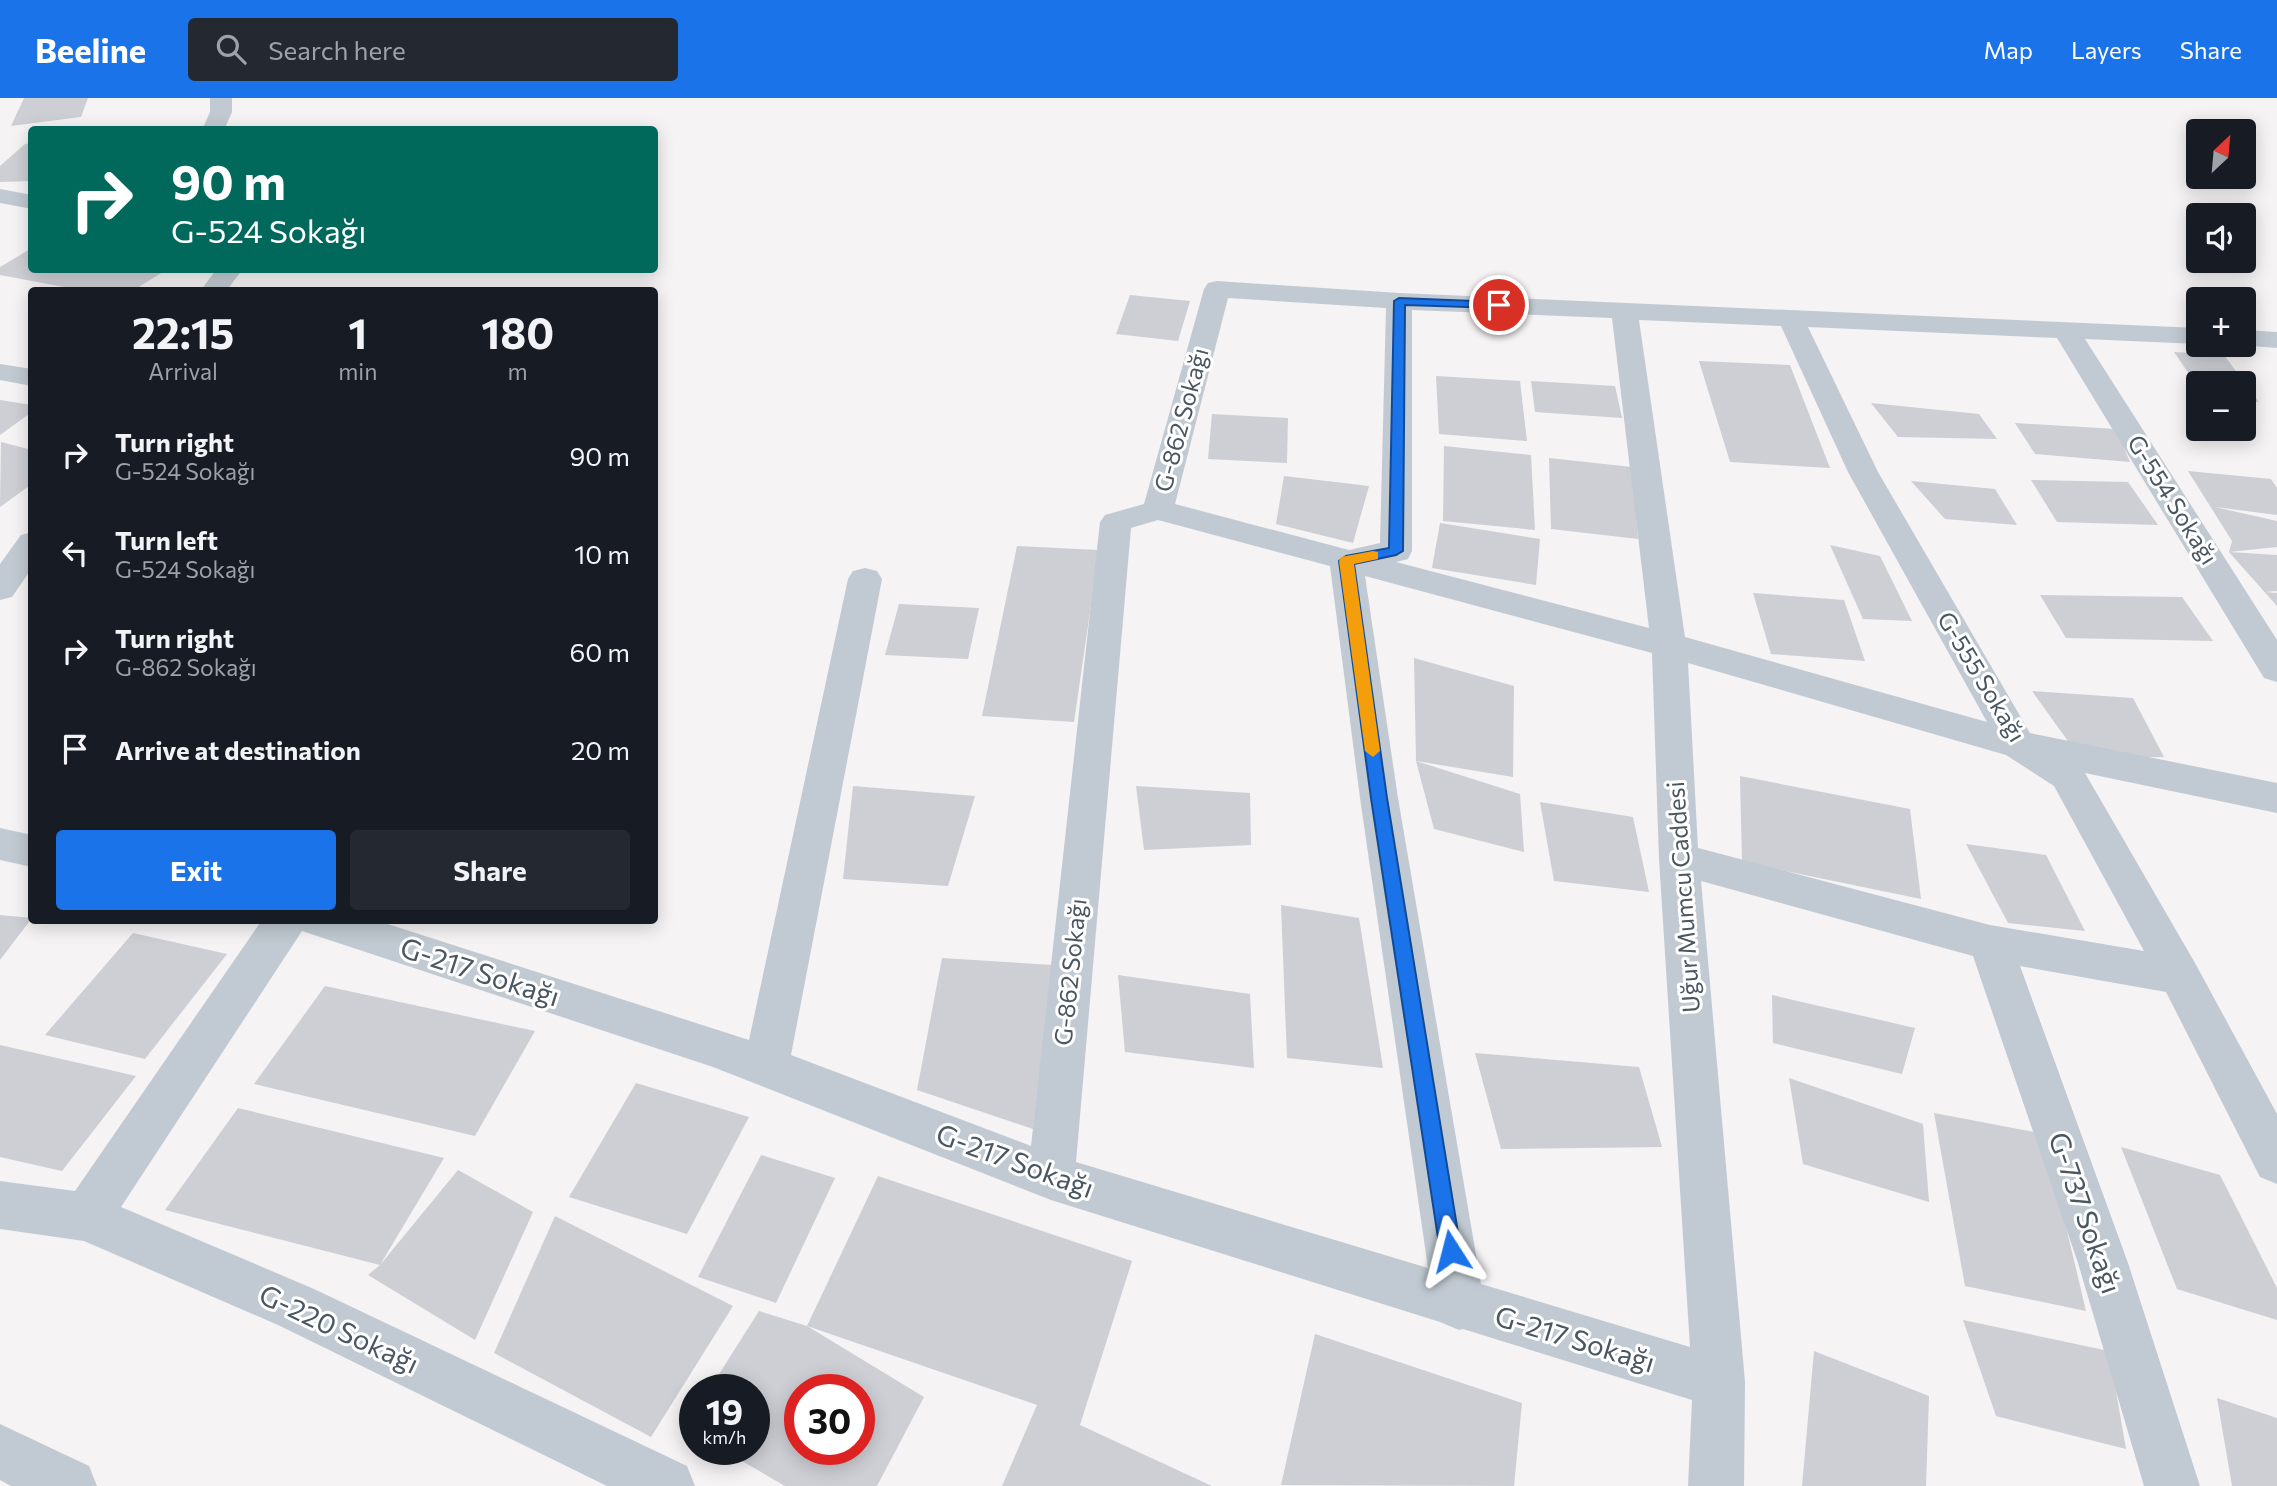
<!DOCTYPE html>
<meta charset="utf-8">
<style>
:root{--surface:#171b24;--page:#242831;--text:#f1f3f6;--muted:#9ea1a6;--accent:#1a73e8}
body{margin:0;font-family:Commissioner,sans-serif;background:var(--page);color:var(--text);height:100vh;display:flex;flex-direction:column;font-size:26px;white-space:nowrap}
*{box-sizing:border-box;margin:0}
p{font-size:23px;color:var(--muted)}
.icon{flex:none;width:38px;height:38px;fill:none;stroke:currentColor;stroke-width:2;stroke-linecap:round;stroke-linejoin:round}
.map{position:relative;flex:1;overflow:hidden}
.details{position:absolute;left:28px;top:189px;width:630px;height:637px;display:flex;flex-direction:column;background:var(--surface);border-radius:7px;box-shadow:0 4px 18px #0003}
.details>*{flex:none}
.guide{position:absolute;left:28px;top:28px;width:630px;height:147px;border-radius:7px;box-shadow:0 4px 18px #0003;background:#00695c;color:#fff;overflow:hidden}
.needle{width:46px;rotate:26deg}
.controls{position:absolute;left:2186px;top:21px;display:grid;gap:14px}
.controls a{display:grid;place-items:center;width:70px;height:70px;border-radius:7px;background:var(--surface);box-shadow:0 4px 18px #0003;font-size:35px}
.speed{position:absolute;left:679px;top:1276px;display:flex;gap:14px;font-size:35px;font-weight:700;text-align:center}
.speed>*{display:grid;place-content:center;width:91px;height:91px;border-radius:50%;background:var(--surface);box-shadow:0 4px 18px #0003;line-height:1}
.speed small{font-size:18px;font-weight:400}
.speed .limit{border:10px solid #d22;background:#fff;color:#111}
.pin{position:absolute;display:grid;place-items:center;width:60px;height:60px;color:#fff;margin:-30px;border:4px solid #fff;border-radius:50%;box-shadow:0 2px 7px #0007}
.me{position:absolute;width:77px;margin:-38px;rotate:351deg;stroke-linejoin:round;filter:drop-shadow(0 0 5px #0008)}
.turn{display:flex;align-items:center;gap:24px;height:147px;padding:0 28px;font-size:32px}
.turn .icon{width:91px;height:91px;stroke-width:2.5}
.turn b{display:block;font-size:49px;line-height:60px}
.eta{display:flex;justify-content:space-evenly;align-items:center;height:119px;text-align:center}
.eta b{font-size:42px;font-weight:700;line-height:49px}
.action{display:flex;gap:14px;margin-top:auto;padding:14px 28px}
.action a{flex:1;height:80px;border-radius:7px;background:var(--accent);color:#fff;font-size:28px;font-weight:700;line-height:80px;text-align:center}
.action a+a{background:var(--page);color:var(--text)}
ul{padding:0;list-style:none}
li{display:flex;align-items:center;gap:21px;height:98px;padding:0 28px}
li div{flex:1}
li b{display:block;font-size:26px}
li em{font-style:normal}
header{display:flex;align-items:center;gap:42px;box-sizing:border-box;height:98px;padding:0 35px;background:var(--accent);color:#fff}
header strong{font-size:33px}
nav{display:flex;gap:38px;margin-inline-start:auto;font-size:24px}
.search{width:490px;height:63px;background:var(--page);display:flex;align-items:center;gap:18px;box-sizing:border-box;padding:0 24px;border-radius:7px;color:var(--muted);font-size:26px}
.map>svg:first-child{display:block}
.building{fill:#cdcfd5;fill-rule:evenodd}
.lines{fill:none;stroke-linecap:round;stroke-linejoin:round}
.street{fill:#c1cad2;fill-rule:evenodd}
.route{fill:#1a73e8;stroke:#114b97;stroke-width:2}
.slow{fill:#f59e0b}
.labels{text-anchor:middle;stroke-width:6;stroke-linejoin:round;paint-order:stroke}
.street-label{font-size:24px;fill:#4a5661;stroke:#fff}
.near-street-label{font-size:28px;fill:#4a5661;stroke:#fff}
</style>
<header>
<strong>Beeline</strong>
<div class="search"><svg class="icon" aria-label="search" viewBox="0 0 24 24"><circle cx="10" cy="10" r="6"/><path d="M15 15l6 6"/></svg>Search here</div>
<nav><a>Map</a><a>Layers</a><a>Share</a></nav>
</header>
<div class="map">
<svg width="2277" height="1388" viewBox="0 0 2277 1388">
<rect width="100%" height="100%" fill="#f5f3f3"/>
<g class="building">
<path d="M24,0H88L81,19L11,28Z"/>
<path d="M32,45V83L0,84V68L25,46Z"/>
<path d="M32,150V172H166L134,192H80L0,177V169Z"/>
<path d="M1130,197L1190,203L1178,243L1116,236Z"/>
<path d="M2174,254L2224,257L2259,304L2244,303V285H2198V289Z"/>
<path d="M1699,263L1790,267L1830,370L1730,364Z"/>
<path d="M1436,278L1520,283L1527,343L1439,336Z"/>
<path d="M1531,283L1615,288L1622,320L1535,314Z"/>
<path d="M0,302L32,307V314L0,337Z"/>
<path d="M1871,305L1979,316L1997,341L1898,339Z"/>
<path d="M1212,316L1288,320L1287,365L1208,361Z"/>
<path d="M2015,325L2116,331L2130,364L2035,356Z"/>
<path d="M1,344L32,352V386L0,409Z"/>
<path d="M1444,348L1531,357L1535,432L1443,423Z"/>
<path d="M1549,360L1632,369L1638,441L1551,431Z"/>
<path d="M2188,373L2271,381L2277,390V417L2215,409L2277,423V449L2229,454L2277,457V493L2265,494L2277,495V508L2229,454L2232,443Z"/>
<path d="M1284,378L1369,388L1353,445L1276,426Z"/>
<path d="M2031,382L2128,384L2158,427L2057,424Z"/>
<path d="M1911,383L1995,391L2017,427L1945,421Z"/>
<path d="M1440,425L1540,441L1536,487L1432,470Z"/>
<path d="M1830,447L1880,458L1912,523L1863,521Z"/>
<path d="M1017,448L1099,452L1074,624L982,618Z"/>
<path d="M1753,495L1844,502L1865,563L1771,556Z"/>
<path d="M2040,497L2182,499L2213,543L2066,540Z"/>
<path d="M899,506L979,510L968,561L885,557Z"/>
<path d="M1414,560L1514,588L1513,679L1416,663Z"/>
<path d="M2032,593L2133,600L2164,659L2080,660Z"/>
<path d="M1416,663L1520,696L1524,754L1434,731Z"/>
<path d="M1740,678L1910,711L1921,801L1742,764Z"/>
<path d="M853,688L975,698L948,788L843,781Z"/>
<path d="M1136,688L1250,695L1251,747L1144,752Z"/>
<path d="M1540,704L1633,719L1649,794L1554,783Z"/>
<path d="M1966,746L2046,757L2085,833L2008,825Z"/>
<path d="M1281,807L1359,820L1383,970L1287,960Z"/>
<path d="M0,817L32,820L0,862Z"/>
<path d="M133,835L227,856L145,961L45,937Z"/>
<path d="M942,860L1053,867L1033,1031L917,992Z"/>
<path d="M1118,877L1250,896L1254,970L1125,954Z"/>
<path d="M325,888L535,933L475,1038L254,986Z"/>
<path d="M1772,897L1915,930L1902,976L1773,945Z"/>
<path d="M0,947L136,978L62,1073L0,1059Z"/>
<path d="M1475,955L1639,969L1662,1049L1501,1051Z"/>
<path d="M1789,980L1923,1026L1929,1104L1803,1066Z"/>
<path d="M636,985L749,1019L687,1136L569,1099Z"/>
<path d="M238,1010L444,1060L380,1167L458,1072L533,1114L475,1242L368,1177L380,1167L165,1112Z"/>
<path d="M1934,1015L2044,1036L2086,1213L1965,1188Z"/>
<path d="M2121,1049L2220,1077L2277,1190V1222L2177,1191Z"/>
<path d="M761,1057L835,1080L776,1205L698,1179Z"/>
<path d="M878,1078L1132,1163L1080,1327L1212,1388H1002L1037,1307L807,1228Z"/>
<path d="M555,1118L733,1208L651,1339L494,1255Z"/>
<path d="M759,1213L807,1228L924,1299L877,1388H785L721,1351H754V1292H709ZM800,1292H859V1351H800Z"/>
<path d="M1963,1222L2109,1253L2126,1351L1996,1318Z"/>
<path d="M1315,1236L1522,1305L1514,1388L1281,1387Z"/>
<path d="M1814,1253L1929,1298L1926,1388H1802Z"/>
<path d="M2217,1300L2277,1320V1388H2232Z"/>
<path d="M695,1313V1336L684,1330Z"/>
</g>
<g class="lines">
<g class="street">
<path d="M210,0H232V14L224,32H202L210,14Z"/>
<path d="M0,91L32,97V111L0,105Z"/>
<path d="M216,172H242L227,192H201Z"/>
<path d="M1217,183L1399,195L2198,230V246L2085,241L2277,542V584L2264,580L2057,240L1808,229L1878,374L2030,635L2277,685V715L2085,675L2195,865L2277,1016V1086L2260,1079L2166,894L2020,868L2128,1165L2200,1388H2144L2078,1165L1973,858L1701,783L1745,1284L1744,1388H1688L1692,1302L1463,1231L1459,1232L1440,1224L1051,1102L713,969L302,833L121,1109L314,1191L687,1368L695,1388H607L278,1227L84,1143L0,1131V1083L75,1093L262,822H375L749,942L848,481L853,473L865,470L877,473L882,481L791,957L1031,1048L1100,424L1105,417L1144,406L1204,191L1208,185ZM1228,200L1386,210L1380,445L1349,452L1175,406ZM1412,212L1612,220L1649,530L1396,464L1408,461L1412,453ZM1639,222L1781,228L1848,374L1987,624L1685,539ZM1158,422L1330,468L1360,700L1428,1170L1076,1064L1131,430ZM1365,478L1652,555L1659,761L1690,1249L1481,1186L1398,700ZM1688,565L2006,657L2054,688L2144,853L1990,827L1698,750Z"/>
<path d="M2244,232L2277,234V250L2238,247H2244Z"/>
<path d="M0,266L32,271V288L0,282Z"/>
<path d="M32,434V470L12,499L0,502V466L21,437Z"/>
<path d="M0,730L32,737V769L0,762Z"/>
<path d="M0,1326L89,1368L97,1388H11L0,1382Z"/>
</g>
</g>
<path class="route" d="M1399,200L1499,204L1505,207L1499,210L1405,207L1403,453L1396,457L1354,466L1387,700L1461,1153L1458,1161L1451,1164L1443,1161L1440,1153L1371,700L1339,463L1346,458L1389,450L1394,203Z"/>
<path class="slow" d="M1373,453L1378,454V461L1354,466L1380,653L1373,659L1365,653L1339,463L1341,459Z"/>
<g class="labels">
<g class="street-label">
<text transform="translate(1182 322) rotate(-75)" y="8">G-862 Sokağı</text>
<text transform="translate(2172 402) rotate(58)" y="8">G-554 Sokağı</text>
<text transform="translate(1981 579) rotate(59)" y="8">G-555 Sokağı</text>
<text transform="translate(1684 799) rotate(-94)" y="8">Uğur Mumcu Caddesi</text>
<text transform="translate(1071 874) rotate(-84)" y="8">G-862 Sokağı</text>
</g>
<g class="near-street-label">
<text transform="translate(480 874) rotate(18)" y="10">G-217 Sokağı</text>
<text transform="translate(1015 1063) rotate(20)" y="10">G-217 Sokağı</text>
<text transform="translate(2085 1115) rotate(71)" y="10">G-737 Sokağı</text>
<text transform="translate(339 1231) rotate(25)" y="10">G-220 Sokağı</text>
<text transform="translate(1575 1241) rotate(17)" y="10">G-217 Sokağı</text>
</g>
</g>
</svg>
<div class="controls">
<a><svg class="needle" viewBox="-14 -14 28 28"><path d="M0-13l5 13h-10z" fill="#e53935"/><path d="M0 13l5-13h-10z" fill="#9ea1a6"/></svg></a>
<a><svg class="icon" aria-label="sound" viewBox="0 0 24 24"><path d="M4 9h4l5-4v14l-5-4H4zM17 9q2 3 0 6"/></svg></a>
<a>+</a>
<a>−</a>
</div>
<div class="speed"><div>19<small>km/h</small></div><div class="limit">30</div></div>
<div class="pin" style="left:1499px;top:207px;background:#d93025"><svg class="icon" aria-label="arrive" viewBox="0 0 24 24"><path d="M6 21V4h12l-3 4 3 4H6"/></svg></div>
<svg class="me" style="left:1451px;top:1153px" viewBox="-20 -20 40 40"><path d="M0-17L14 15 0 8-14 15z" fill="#1a73e8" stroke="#fff" stroke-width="4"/></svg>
<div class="guide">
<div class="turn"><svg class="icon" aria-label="right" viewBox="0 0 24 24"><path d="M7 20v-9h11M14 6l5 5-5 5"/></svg><div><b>90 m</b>G-524 Sokağı</div></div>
</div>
<section class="details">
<div class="eta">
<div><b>22:15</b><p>Arrival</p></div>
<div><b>1</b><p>min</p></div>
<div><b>180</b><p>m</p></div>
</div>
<ul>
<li><svg class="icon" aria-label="right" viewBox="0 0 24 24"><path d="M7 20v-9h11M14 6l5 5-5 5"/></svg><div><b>Turn right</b><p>G-524 Sokağı</p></div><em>90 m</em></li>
<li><svg class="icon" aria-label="left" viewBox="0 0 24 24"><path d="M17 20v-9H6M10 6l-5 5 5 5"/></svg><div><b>Turn left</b><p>G-524 Sokağı</p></div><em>10 m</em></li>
<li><svg class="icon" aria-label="right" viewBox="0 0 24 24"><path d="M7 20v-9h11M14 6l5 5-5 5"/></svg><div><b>Turn right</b><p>G-862 Sokağı</p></div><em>60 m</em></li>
<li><svg class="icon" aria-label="arrive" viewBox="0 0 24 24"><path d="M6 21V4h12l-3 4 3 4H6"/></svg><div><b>Arrive at destination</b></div><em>20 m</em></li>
</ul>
<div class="action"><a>Exit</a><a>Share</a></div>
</section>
</div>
